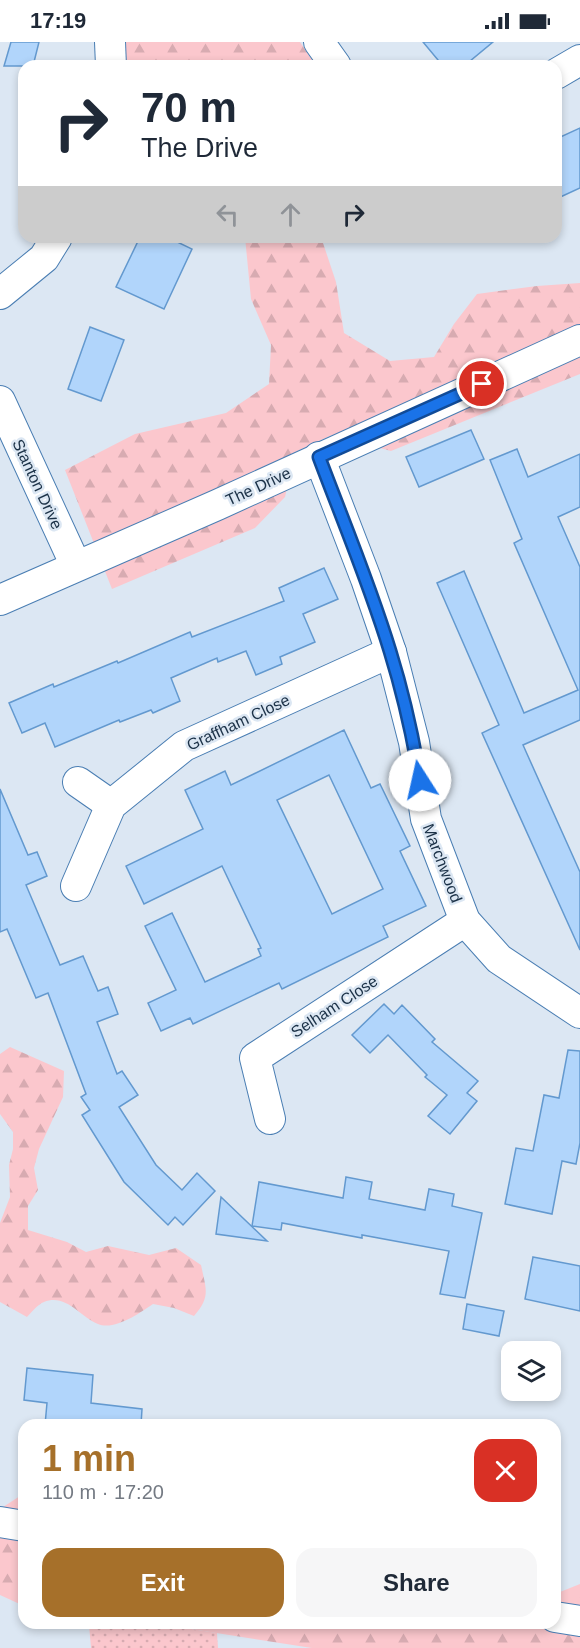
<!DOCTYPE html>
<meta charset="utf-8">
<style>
:root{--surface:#fff;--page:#f6f6f7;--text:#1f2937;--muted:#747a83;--accent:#a6702a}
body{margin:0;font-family:Arial,sans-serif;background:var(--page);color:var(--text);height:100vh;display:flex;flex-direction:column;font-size:22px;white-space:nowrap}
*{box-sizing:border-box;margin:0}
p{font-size:20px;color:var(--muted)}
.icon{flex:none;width:33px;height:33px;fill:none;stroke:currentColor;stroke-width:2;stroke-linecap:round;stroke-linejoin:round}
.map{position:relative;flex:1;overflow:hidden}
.side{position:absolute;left:18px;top:1377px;width:543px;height:210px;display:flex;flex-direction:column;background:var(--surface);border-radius:18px;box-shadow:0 3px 9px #0003}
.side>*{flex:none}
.hud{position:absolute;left:18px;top:18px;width:544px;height:183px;border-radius:18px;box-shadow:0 3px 9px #0003;background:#fff;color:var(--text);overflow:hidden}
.buttons{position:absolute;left:501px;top:1299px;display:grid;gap:12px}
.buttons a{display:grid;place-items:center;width:60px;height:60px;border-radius:12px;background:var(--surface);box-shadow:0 3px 9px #0003;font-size:30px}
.pin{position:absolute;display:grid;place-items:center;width:51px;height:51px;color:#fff;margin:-26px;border:3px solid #fff;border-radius:50%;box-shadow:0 2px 6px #0007}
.me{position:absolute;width:66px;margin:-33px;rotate:350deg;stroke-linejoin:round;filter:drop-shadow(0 0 4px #0008)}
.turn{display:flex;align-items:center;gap:21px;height:126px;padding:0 24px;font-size:27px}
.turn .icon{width:78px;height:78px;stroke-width:2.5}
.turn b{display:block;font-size:42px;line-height:51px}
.lanes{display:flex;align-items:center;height:57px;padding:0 24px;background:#0003;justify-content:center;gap:30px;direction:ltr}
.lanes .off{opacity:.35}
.round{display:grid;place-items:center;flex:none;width:63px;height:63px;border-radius:18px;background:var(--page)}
.overview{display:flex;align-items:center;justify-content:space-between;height:102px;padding:0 24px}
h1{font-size:36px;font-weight:600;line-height:45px;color:var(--accent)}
.cta{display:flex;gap:12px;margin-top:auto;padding:12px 24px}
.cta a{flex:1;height:69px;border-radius:18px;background:var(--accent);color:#fff;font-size:24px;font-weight:600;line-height:69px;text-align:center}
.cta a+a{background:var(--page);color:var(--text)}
.status{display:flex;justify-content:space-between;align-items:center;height:42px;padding:0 30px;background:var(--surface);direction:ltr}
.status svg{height:16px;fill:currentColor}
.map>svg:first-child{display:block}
.grass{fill:url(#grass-dots)}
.forest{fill:url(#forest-firs)}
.building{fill:#b1d5fb;stroke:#6399cf;stroke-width:1.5;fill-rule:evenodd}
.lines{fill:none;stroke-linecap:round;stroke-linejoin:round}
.minor-casing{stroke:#4a7eb3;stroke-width:32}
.minor{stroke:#fff;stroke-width:30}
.route-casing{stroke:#114b97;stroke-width:15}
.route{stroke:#1a73e8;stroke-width:10}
.labels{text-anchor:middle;stroke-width:5;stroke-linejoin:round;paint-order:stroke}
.street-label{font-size:16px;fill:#1b3147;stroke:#dce7f3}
</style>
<div class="status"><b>17:19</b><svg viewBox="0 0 49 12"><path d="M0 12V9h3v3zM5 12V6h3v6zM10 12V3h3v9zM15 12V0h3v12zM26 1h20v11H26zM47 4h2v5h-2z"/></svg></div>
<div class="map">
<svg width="580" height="1606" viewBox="0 0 580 1606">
<defs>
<pattern id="grass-dots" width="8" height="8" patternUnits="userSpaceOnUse" patternTransform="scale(1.5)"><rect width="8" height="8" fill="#fbc7cd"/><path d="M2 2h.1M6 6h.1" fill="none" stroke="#d7abb1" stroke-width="1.8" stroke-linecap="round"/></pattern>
<pattern id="forest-firs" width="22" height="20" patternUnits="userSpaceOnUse" patternTransform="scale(1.5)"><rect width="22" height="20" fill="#fbc7cd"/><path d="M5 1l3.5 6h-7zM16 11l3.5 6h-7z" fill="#d7abb1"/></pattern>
</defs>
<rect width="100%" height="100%" fill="#dce7f3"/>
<path class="grass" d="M153,1581L217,1591L218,1606H91L89,1583Z"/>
<g class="forest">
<path d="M125,0H300L316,24H127Z"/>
<path d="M245,195H321L336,240L344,291L390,319L434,315L454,282L477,252L537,244L580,241V332L391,409L332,393L295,410L285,455L255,486L112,547L65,428L135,392L226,371L269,342L271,303L251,257Z"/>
<path d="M10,1005L64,1029L63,1055L39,1107L34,1126L38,1148L28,1164V1188L67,1200L86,1210L108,1204L149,1213L176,1206L201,1223C206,1247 211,1255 194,1274L174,1266L153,1262C140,1271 114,1289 98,1282C80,1275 66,1251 44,1260C38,1262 31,1271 27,1275L0,1260V1181L10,1155L9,1123L13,1107V1090L0,1072V1012Z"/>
<path d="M20,1454L24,1455V1564L0,1553V1467Z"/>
<path d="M580,1542V1606H312L153,1581H555V1552Z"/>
</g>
<g class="building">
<path d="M11,0H39L33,24H4Z"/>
<path d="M423,0H493L464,24H443Z"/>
<path d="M580,86V146L556,157V97Z"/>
<path d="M140,195H167L192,207L164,267L116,245Z"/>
<path d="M90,285L124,298L101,359L68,347Z"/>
<path d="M471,388L484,417L419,445L406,415Z"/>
<path d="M517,407L528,435L580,412V465L558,475L580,525V678L523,703L580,830V908L482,691L499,683L437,541L464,529L524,671L578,648L514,501L522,497L490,418Z"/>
<path d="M324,526L338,557L303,572L315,600L280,615L282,622L256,633L246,609L218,620L217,616L171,636L180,659L153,671L151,668L120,680L119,678L55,705L45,681L22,691L9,661L53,642L54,645L117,619L118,621L190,590L192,595L284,559L279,546Z"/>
<path d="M344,688L371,746L380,742L410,804L400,809L426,864L383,884L388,895L282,947L279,941L193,982L190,976L161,989L148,961L176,948L145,884L172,871L205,940L261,914L258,907L261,906L222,824L144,862L126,824L203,787L185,748L225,729L231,743ZM329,733L383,847L332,872L277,758Z"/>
<path d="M0,747L28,813L37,810L47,834L26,843L60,923L83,914L98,949L108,945L118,972L97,980L117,1032L122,1029L138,1053L119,1065L156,1123L182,1148L197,1131L215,1149L183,1183L175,1175L168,1183L124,1140L82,1073L90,1068L81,1055L86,1052L48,951L36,956L7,887L0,890Z"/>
<path d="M384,962L394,972L402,963L435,997L432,1000L478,1039L467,1051L477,1059L450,1092L428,1074L447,1053L425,1035L427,1033L388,993L370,1011L352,993Z"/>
<path d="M568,1008L580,1009V1101L576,1122L562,1119L552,1172L505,1162L516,1106L533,1109L544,1053L559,1056Z"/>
<path d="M346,1135L372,1140L369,1157L425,1168L429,1147L454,1152L452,1164L482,1171L465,1256L440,1252L449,1209L362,1193V1196L282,1181L281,1188L252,1184L259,1140L343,1156Z"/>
<path d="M221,1155L267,1199L216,1192Z"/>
<path d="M533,1215L580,1224V1269L525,1257Z"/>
<path d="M467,1262L504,1269L499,1294L463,1287Z"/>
<path d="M27,1326L93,1333L91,1361L142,1367L141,1383H45L47,1361L24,1358Z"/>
</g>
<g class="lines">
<g class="minor-casing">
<g id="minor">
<path d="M110,0L111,24"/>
<path d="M319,0L336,24"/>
<path d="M556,32L580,18"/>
<path d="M0,252L44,216L57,195"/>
<path d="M0,359L76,524"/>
<path d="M319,415L366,537L391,610L414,700L426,777L465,879L499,917L580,971"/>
<path d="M0,558L217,463L580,298"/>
<path d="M78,740L111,763"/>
<path d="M76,844L111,763L184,704L391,610"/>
<path d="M270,1077L255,1016L465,879"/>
<path d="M0,1480L24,1484"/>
<path d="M555,1575L580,1579"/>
</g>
</g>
<use href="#minor" class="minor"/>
</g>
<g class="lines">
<g class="route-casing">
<path id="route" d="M420,738C413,695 403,651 390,609C370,543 343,479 319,415L482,342"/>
</g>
<use href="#route" class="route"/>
</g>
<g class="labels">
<g class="street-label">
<text transform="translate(38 442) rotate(65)" y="6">Stanton Drive</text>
<text transform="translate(258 444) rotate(-25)" y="6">The Drive</text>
<text transform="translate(238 680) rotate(-25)" y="6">Graffham Close</text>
<text transform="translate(443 821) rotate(69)" y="6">Marchwood</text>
<text transform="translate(334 964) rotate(-33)" y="6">Selham Close</text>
</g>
</g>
</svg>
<div class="buttons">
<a><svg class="icon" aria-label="layers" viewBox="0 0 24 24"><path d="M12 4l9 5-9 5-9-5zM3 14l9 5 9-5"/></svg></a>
</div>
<div class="pin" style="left:482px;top:342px;background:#d93025"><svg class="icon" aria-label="arrive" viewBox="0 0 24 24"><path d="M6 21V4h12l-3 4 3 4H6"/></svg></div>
<svg class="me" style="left:420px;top:738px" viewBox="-20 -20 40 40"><circle r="19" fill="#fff"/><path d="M0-13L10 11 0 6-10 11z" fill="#1a73e8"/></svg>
<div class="hud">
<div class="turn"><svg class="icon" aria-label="right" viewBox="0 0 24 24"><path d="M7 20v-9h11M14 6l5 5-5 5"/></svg><div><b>70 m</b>The Drive</div></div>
<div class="lanes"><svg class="icon off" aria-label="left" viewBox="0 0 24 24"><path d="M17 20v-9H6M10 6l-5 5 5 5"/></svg><svg class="icon off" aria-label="ahead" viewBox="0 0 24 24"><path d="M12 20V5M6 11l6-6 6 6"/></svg><svg class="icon" aria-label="right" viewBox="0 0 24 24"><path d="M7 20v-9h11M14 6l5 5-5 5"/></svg></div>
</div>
<section class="side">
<div class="overview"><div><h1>1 min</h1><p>110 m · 17:20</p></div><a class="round" style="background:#d93025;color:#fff"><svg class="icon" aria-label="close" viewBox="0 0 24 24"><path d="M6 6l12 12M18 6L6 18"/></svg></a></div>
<div class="cta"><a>Exit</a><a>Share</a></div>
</section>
</div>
